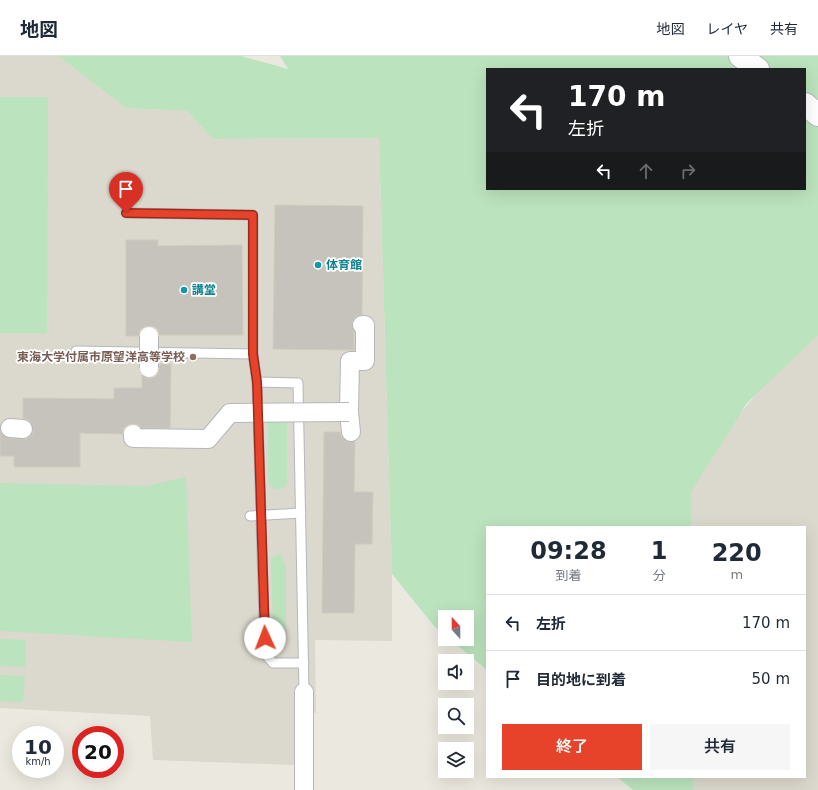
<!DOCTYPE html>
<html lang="ja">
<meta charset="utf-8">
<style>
:root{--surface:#fff;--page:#f6f6f7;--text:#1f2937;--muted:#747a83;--line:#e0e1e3;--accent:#e6432a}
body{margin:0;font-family:"DejaVu Sans","Noto Sans JP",sans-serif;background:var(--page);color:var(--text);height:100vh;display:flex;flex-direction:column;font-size:15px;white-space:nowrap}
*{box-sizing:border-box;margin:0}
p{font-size:13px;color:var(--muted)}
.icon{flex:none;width:22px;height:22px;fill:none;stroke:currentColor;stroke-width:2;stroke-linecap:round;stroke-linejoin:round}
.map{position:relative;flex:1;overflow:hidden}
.side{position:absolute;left:486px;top:470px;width:320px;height:252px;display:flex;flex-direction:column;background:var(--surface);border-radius:0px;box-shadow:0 4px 16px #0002}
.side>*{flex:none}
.guide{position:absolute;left:486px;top:12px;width:320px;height:122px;border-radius:0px;box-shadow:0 4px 16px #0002;background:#202124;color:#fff;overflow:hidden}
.needle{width:26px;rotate:339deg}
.tools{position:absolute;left:438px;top:554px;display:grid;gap:8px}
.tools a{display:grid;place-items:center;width:36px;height:36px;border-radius:0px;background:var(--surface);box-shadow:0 4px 16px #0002;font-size:20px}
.speed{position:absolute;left:12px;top:670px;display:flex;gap:8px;font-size:20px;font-weight:700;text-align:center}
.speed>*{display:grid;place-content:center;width:52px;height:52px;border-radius:50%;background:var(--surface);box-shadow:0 4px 16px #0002;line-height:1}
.speed small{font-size:10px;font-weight:400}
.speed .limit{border:6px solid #d22;background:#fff;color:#111}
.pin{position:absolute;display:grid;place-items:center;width:34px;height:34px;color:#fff;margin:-41px -17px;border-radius:50% 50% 50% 0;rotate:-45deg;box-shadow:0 0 4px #0007}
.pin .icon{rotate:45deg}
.me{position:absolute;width:44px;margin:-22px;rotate:358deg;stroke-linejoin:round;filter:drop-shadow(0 0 3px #0008)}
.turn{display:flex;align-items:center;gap:14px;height:84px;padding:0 16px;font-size:18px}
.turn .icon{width:52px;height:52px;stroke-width:2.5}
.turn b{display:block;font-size:28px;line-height:34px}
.lanes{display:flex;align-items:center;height:38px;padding:0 16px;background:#0003;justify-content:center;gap:20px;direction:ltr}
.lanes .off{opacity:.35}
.eta{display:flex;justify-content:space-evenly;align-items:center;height:68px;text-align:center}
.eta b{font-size:24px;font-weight:600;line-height:28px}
.button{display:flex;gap:8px;margin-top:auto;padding:8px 16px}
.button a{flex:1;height:46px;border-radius:0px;background:var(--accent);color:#fff;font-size:16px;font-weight:600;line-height:46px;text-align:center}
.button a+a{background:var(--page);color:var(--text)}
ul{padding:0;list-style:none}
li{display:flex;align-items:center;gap:12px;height:56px;padding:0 16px;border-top:1px solid var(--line)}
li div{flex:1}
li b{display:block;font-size:15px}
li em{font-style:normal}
header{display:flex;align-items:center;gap:24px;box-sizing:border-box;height:56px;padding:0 20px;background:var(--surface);border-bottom:1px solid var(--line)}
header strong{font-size:19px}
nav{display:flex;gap:22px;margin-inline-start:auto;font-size:14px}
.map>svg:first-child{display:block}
.education{fill:#dbd8cd}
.green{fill:#bbe3bd;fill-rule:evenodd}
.building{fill:#c6c3bc;stroke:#d0cbbe}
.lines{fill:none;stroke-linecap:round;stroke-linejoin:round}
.lane-casing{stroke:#b5b7bc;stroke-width:11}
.street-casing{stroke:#b5b7bc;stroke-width:20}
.secondary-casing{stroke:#b5b8be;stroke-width:24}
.lane{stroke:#fff;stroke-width:9}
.street{stroke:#fff;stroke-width:18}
.secondary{stroke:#fff;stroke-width:22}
.street-bridge-casing{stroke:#b5b7bc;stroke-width:20;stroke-linecap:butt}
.street-bridge{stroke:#fff;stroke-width:18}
.route-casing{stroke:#962c1b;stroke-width:10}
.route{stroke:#e6432a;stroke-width:7}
.culture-dot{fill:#0f9aa8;stroke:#fff;stroke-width:1.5}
.education-dot{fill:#8d6e63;stroke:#fff;stroke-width:1.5}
.labels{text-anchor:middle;stroke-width:3.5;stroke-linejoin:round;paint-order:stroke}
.culture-label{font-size:12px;font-weight:bold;fill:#0d838f;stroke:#fff;text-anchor:start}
.education-label{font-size:12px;font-weight:bold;fill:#785e54;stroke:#fff;text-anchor:end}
</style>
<header>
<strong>地図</strong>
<nav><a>地図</a><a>レイヤ</a><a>共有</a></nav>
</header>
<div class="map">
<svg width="818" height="734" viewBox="0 0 818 734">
<rect width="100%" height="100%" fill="#ebe9df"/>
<g class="education">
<path d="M0,0H58L126,52L187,55L213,83L379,82L392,518V585L315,584L316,657L297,652L294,709L153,704L150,660L0,652Z"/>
<path d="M818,277V734H680L679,721H805V471H666L731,369L786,302Z"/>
</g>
<g class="green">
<path d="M58,0H241L288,13L280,0H818V279L747,347L691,436V471H487V614L450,583H467V561H445V579L434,570L392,518L379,82L213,83L187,55L126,52ZM487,13H805V133H487Z"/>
<path d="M0,41H48L47,277H0Z"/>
<path d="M268,364L287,365V428L282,433H274L268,427Z"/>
<path d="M186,421L192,586L0,575V427L146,430Z"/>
<path d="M279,498L283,503L286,511V585L278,590L275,585L273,576L271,502Z"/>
<path d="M0,583L26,584L25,611L0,610Z"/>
<path d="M0,619L25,620L23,646L0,645Z"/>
<path d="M617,721H693V734H633Z"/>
</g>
<g class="building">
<path d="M275,149L363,150L362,259L356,260L353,264L352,269L354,276V294L273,293Z"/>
<path d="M126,184H158V190L242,189L243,279H159L158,274L155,271L149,270L144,271L140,274L139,280H126Z"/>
<path d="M160,308H171L170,372H141L138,369L133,368L128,369L124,372L123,378L80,377V411H14V400H0V374L4,380L9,382L23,383L28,382L32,379L33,373L32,368L29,364L23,362V342L114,343V332H142V319L149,322L155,321L158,317Z"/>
<path d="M324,376H340L342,382L346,385L355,386L354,436H373L372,488H355L354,557H322Z"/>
</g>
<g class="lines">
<g class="lane-casing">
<g id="lane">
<path d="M126,157L253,159V298L257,326L265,598L273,607H304"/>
<path d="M76,295L253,298"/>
<path d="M257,326L298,327L304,636"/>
<path d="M250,460L301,457"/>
</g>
</g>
<g class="street-casing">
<g id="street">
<path d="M10,372L23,373"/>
<path d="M351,376L349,356L350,305H365V269H362"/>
<path d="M304,734V636"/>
</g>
</g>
<g class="secondary-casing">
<g id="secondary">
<path d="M740,0L758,13"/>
<path d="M805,48L818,59"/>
</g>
</g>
<use href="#lane" class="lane"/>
<use href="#street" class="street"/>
<use href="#secondary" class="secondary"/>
<g class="street-bridge-casing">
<g id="street-bridge">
<path d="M149,312V280"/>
<path d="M133,378V382L208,383L230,357L349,356"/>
</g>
</g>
<use href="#street-bridge" class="street-bridge"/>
</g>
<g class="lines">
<g class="route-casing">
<path id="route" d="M126,157L253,159V298L257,326L265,582"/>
</g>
<use href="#route" class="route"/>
</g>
<g class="culture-dot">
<circle cx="318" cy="209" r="4"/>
<circle cx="184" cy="234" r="4"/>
</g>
<circle class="education-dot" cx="193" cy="301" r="4"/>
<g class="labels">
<g class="culture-label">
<text x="326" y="213">体育館</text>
<text x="192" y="238">講堂</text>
</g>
<g class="education-label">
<text x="185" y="305">東海大学付属市原望洋高等学校</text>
</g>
</g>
</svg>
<div class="tools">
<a><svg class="needle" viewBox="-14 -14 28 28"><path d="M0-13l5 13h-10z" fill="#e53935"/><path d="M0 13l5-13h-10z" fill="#747a83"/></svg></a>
<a><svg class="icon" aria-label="sound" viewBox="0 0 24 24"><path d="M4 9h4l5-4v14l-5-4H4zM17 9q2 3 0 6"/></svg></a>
<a><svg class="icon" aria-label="search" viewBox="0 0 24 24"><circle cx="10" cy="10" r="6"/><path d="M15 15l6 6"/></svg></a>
<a><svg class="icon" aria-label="layers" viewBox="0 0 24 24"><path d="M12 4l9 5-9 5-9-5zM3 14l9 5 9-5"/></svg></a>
</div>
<div class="speed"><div>10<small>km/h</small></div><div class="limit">20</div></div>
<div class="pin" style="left:126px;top:157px;background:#d93025"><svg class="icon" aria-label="arrive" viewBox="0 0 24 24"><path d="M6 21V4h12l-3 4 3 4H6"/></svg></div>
<svg class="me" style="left:265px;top:582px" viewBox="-20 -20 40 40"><circle r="19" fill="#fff"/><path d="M0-13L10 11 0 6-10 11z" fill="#e6432a"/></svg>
<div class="guide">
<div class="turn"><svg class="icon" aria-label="left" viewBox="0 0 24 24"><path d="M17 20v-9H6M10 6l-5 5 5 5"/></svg><div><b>170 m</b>左折</div></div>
<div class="lanes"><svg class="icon" aria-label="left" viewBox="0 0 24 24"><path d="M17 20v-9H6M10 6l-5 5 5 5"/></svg><svg class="icon off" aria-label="ahead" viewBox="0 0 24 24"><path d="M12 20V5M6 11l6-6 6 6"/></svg><svg class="icon off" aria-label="right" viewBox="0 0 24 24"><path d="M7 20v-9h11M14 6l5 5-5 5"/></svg></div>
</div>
<section class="side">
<div class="eta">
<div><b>09:28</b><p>到着</p></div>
<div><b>1</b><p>分</p></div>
<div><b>220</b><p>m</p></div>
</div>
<ul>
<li><svg class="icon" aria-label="left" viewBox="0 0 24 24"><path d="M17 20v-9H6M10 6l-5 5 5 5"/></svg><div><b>左折</b></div><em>170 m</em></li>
<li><svg class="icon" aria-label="arrive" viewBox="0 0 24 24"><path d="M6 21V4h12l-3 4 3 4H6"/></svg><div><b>目的地に到着</b></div><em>50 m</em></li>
</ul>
<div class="button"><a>終了</a><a>共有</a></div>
</section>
</div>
